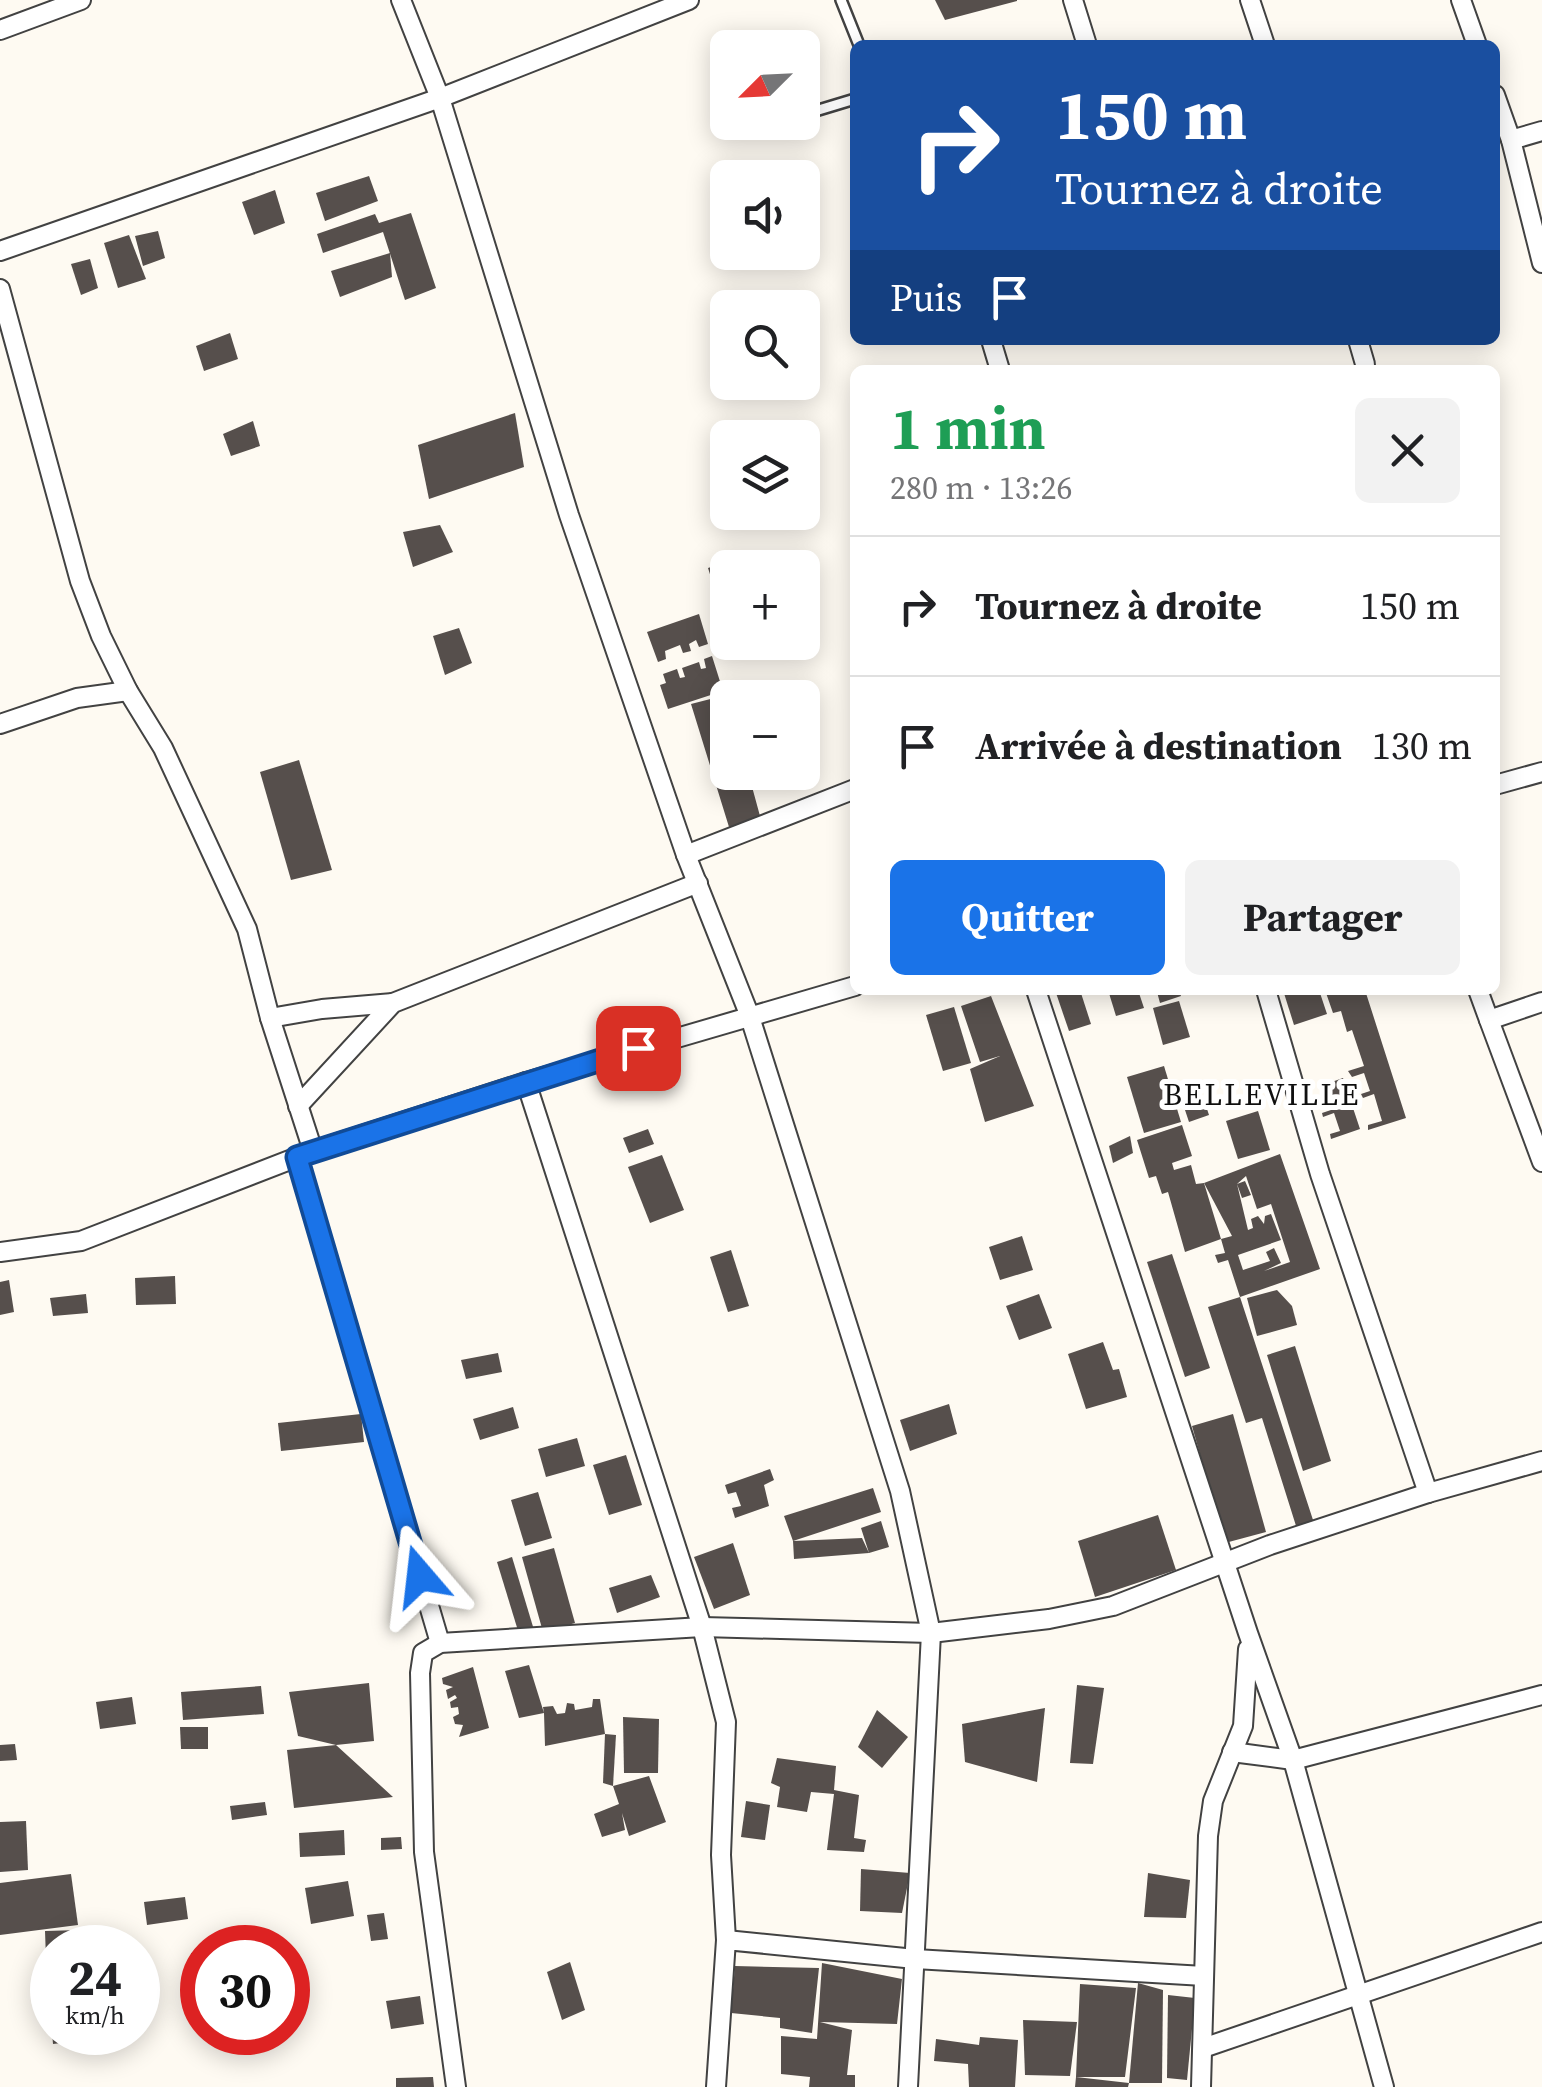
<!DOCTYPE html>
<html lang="fr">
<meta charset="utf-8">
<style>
:root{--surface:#fff;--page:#f2f2f2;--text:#202124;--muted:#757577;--line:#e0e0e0;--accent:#1a73e8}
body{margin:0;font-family:"Source Serif 4",serif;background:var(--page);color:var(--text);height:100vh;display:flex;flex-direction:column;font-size:38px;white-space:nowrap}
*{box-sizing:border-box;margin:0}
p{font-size:32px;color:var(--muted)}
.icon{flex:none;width:55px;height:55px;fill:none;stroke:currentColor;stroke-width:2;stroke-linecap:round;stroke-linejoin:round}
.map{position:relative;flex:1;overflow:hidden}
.side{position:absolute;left:850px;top:365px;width:650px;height:630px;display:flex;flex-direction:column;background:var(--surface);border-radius:15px;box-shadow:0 5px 25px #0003}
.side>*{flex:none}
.guide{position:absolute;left:850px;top:40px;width:650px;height:305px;border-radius:15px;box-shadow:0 5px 25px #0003;background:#1a4fa0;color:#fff;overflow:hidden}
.needle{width:65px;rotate:246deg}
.tools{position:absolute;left:710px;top:30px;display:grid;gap:20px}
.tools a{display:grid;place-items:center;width:110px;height:110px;border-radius:15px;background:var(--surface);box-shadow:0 5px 25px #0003;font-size:50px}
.speed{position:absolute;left:30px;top:1925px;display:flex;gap:20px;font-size:50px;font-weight:700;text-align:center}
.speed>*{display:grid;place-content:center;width:130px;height:130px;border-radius:50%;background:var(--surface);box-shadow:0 5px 25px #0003;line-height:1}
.speed small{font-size:25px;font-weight:400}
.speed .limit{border:15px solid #d22;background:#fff;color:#111}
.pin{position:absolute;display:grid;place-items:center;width:85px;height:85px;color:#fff;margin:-42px;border-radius:20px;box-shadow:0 5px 15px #0006}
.me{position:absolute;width:110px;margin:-55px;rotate:343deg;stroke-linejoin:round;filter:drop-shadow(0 0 8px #0008)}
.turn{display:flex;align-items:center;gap:35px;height:210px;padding:0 40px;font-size:45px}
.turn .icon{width:130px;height:130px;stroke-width:2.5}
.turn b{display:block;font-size:70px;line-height:85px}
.then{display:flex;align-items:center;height:95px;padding:0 40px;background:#0003;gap:20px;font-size:38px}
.round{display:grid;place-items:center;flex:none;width:105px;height:105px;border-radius:15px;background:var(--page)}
.overview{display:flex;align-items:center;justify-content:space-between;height:170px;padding:0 40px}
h1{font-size:60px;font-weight:700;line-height:75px;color:#1e9e55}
.primary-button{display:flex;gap:20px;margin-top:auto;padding:20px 40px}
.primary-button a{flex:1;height:115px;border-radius:15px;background:var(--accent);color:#fff;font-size:40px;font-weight:700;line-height:115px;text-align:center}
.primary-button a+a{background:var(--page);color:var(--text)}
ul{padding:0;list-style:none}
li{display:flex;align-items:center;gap:30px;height:140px;padding:0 40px;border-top:2px solid var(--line)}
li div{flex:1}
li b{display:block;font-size:38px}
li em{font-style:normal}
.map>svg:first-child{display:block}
.building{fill:#564f4c;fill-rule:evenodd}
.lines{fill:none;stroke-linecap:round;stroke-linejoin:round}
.lane-casing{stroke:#424242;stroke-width:14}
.street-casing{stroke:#424242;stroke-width:22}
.lane{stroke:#fff;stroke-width:9}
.street{stroke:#fff;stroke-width:18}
.route-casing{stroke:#114b97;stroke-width:25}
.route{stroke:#1a73e8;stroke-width:18}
.labels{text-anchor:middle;stroke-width:10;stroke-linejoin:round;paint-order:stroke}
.neighbourhood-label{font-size:30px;letter-spacing:2.5px;fill:#0f0f0f;stroke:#fff}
</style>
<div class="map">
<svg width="1542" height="2087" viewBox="0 0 1542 2087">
<rect width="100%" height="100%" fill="#fefaf2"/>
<g class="building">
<path d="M935,0H1017V1L945,20Z"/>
<path d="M369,176L378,201L325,221L316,193Z"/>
<path d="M275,190L285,223L254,235L242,202Z"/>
<path d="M411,213L436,288L405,300L383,232L323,253L317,234L375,214L379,223Z"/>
<path d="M158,231L165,258L143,266L135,236Z"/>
<path d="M129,235L146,279L118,288L104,243Z"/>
<path d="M390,253L392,277L340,297L331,271Z"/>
<path d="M90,259L98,288L81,295L71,264Z"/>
<path d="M230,333L238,359L204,371L196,346Z"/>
<path d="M515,413L524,467L429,499L418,445Z"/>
<path d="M253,421L260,446L231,456L223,434Z"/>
<path d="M440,525L453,552L413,567L403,532Z"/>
<path d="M745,556L749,566L728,568V610L722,612L708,568Z"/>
<path d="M699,614L708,644L699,647L696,640L689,644L691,651L683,653L680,645L665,651L666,659L658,662L647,632Z"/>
<path d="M459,628L472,663L445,675L433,636Z"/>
<path d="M712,656L723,691L668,709L660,685L666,683L663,674L677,669L680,678L685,677L682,668L699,662L701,669L706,668L704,659Z"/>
<path d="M726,695L728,772H748L760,816L729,827L691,704Z"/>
<path d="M299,760L332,870L291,880L260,772Z"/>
<path d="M1055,990H1080L1091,1024L1069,1031Z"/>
<path d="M1108,990H1138L1144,1008L1116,1016Z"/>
<path d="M1145,990H1179L1181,996L1160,1003L1157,992L1147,995Z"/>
<path d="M1283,990H1319L1327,1014L1294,1025Z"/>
<path d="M1325,990H1365L1406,1118L1368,1130V1125L1382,1121L1379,1111L1374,1094L1363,1098L1361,1094L1370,1091L1364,1073L1352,1077L1348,1071L1364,1066L1352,1030L1347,1032L1341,1011L1333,1013Z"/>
<path d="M991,996L1034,1106L985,1122L970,1069L1000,1056L980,1062L961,1006Z"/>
<path d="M1179,1001L1190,1037L1163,1045L1153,1008Z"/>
<path d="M954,1007L971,1063L943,1071L926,1015Z"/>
<path d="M1164,1066L1181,1122L1144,1133L1127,1077Z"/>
<path d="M1343,1078L1360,1129L1331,1139L1330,1134L1340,1131L1334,1113L1323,1117L1322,1113L1331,1110L1318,1103L1327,1099L1323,1085Z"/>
<path d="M1203,1097L1209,1115L1189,1122L1183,1104Z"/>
<path d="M1258,1111L1270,1150L1238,1159L1226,1121Z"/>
<path d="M1182,1125L1192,1156L1172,1163L1174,1170L1191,1165L1196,1184L1204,1183L1221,1239L1185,1252L1168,1192L1162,1194L1156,1176L1149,1178L1137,1140Z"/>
<path d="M648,1129L654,1144L629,1153L623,1138Z"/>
<path d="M1130,1136L1133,1153L1113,1163L1109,1146Z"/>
<path d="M1280,1154L1320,1269L1240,1297L1228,1260L1218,1263L1215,1255L1225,1253L1221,1239L1232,1236L1204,1183ZM1246,1176L1257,1209L1271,1204L1290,1262L1264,1271L1281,1263L1274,1248L1266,1252L1270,1261L1243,1270L1238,1255L1281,1240L1271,1214L1265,1216L1264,1224L1258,1216L1251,1219L1253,1228L1248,1230L1237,1184L1242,1198L1251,1195L1245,1181L1237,1184Z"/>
<path d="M662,1155L684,1210L650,1223L628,1167Z"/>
<path d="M1022,1236L1033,1270L1000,1280L989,1247Z"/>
<path d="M731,1250L749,1306L728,1312L710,1257Z"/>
<path d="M1172,1254L1210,1368L1185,1377L1147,1262Z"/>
<path d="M175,1276L176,1304L136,1305L135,1278Z"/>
<path d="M9,1280L14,1312L0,1315V1282Z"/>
<path d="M1277,1290L1292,1306L1297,1325L1257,1336L1247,1298Z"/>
<path d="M86,1294L88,1313L53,1316L50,1298Z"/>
<path d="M1039,1294L1052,1328L1019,1340L1006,1306Z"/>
<path d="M1240,1297L1314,1523L1297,1529L1262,1418L1246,1423L1208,1307Z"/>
<path d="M1103,1342L1113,1370L1119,1369L1127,1397L1086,1409L1068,1354Z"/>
<path d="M1295,1346L1331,1461L1303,1471L1267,1355Z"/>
<path d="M498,1353L502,1372L466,1379L461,1360Z"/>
<path d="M949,1404L957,1434L910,1451L900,1420Z"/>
<path d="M513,1407L519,1428L480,1440L473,1419Z"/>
<path d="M361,1414L364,1442L281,1451L278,1423Z"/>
<path d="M1233,1414L1266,1532L1225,1543L1192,1426Z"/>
<path d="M577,1438L585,1466L546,1477L538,1449Z"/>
<path d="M626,1455L642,1505L609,1515L593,1465Z"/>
<path d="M770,1469L774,1480L764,1485L769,1506L735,1518L732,1508L741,1506L736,1492L728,1494L725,1485Z"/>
<path d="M873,1488L881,1512L793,1541L862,1538L869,1553L861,1528L881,1521L889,1547L869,1553L794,1559L793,1541L784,1516Z"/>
<path d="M538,1492L552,1538L525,1546L511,1500Z"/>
<path d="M1158,1515L1176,1570L1095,1597L1078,1541Z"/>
<path d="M733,1543L750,1595L714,1609L694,1557Z"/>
<path d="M554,1548L575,1623L543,1632L522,1557Z"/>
<path d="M512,1557L534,1630L519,1634L497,1562Z"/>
<path d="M651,1575L660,1597L617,1613L609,1588Z"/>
<path d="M529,1665L544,1713L543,1707L553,1706L557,1714L565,1713L567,1703L574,1704L575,1710L592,1707L593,1699H600L605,1734L545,1746L544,1713L519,1718L505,1671Z"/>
<path d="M473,1667L489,1728L459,1737L463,1725L455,1724L453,1717L459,1714L458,1707L451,1708L450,1702L457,1698L455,1695L448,1699L446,1690L453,1687L443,1684L442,1678Z"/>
<path d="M369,1683L374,1741L336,1745L393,1797L294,1808L287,1750L336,1745L298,1736L289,1692Z"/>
<path d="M1077,1685L1104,1688L1093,1764L1070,1763Z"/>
<path d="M261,1686L264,1714L183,1720L181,1692Z"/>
<path d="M132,1697L136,1724L100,1729L96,1702Z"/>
<path d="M1045,1708L1037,1782L965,1762L962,1724Z"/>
<path d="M877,1710L908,1737L882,1768L858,1747Z"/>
<path d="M623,1717L659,1719L658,1773H624Z"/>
<path d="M180,1727H208V1749H181Z"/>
<path d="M605,1734L616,1735L613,1786L603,1783Z"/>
<path d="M15,1744L17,1760L0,1761V1745Z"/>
<path d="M777,1758L836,1766L834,1790L859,1795L854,1838L866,1840L864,1852L827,1850L834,1794L811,1792L807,1812L777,1807L780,1787L771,1783Z"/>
<path d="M649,1776L666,1822L629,1836L622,1813L625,1830L602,1837L594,1814L619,1804L613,1786Z"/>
<path d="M746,1801L770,1805L765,1840L741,1837Z"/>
<path d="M265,1802L267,1815L232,1820L230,1806Z"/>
<path d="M26,1821L28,1870L0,1872V1822Z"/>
<path d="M344,1830L345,1855L300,1857L299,1833Z"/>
<path d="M401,1837L402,1849L381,1850V1838Z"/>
<path d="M861,1869L910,1873L902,1913L860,1911Z"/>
<path d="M1148,1873L1190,1880L1186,1918L1144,1917Z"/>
<path d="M71,1874L78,1925L0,1935V1883Z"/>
<path d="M348,1881L354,1916L311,1924L305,1888Z"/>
<path d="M185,1897L188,1919L147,1925L144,1902Z"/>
<path d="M384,1913L388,1939L371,1941L367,1915Z"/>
<path d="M80,1930L81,1948H52V1986H47L45,1931Z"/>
<path d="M202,1952V1982L196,1983L191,1953Z"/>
<path d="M570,1962L585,2010L562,2020L547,1972Z"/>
<path d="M822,1963L902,1979L897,2024L820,2022L852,2030L847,2075H855V2087H809L810,2077L781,2074V2036L817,2039Z"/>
<path d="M735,1966L819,1968L812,2033L780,2028V2018L731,2013Z"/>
<path d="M1138,1983L1163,1990L1162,2083H1129Z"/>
<path d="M1080,1984L1136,1988L1125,2077H1076L1129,2083L1128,2087H1075L1076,2077Z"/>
<path d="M1168,1995L1195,1998L1187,2080L1167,2078Z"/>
<path d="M420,1996L424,2024L391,2029L386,2001Z"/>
<path d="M1023,2020L1077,2022L1070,2076L1025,2075Z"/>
<path d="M52,2032H84L85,2040L53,2044Z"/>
<path d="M980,2037L1018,2040L1015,2087H969L968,2064L934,2061L936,2039L979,2045Z"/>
<path d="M433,2077L434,2087H396V2078Z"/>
</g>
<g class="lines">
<g class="lane-casing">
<g id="lane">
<path d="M841,0L859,45"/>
<path d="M802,115L855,99"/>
<path d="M772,125L780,122"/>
</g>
</g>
<g class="street-casing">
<g id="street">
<path d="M401,0L440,98L569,515L686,855L749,1014L900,1491L931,1633L908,2087"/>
<path d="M1073,0L1087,45"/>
<path d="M1250,0L1265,45"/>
<path d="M1461,0L1477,45"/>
<path d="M0,30L81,0"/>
<path d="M1495,95L1511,140L1542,263"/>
<path d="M1511,140L1542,131"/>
<path d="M0,251L440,98L689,0"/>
<path d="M0,289L80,581L101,636L128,691L163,748L247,929L270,1018L313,1151"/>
<path d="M991,340L1000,370"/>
<path d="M1358,340L1365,364"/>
<path d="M0,724L77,698L128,691"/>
<path d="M1495,785L1542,772"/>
<path d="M686,855L855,789"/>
<path d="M1036,990L1248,1633L1293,1760L1384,2087"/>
<path d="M1266,990L1320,1174L1428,1493"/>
<path d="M1478,990L1489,1020L1542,1002"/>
<path d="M270,1018L322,1009L393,1003"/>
<path d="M1489,1020L1542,1162"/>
<path d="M526,1082L702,1627L726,1722L721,1855L726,1940"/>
<path d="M298,1106L393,1003L698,883"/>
<path d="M297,1157L440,1643"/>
<path d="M0,1252L81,1241L313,1151L526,1082L855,986"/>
<path d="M1232,1752L1293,1760L1542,1695"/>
<path d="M1203,2048L1542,1932"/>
<path d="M456,2087L424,1852L420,1673L423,1653L440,1643L702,1627L931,1633L1049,1619L1113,1606L1270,1545L1428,1493L1542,1461"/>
<path d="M716,2087L726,1940L915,1959L1204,1976"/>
<path d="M1201,2087L1208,1836L1213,1801L1243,1726L1248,1649"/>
</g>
</g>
<use href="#lane" class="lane"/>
<use href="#street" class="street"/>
</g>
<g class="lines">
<g class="route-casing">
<path id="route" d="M420,1576L297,1157L638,1048"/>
</g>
<use href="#route" class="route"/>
</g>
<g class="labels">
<g class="neighbourhood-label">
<text x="1262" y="1105">BELLEVILLE</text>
</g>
</g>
</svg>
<div class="tools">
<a><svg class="needle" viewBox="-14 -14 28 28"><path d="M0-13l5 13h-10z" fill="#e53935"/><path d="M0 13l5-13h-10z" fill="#757577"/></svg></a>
<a><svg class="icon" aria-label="sound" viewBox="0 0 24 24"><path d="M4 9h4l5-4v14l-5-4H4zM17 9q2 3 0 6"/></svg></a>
<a><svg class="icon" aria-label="search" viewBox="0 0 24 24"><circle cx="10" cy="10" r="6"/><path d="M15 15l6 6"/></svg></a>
<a><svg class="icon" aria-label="layers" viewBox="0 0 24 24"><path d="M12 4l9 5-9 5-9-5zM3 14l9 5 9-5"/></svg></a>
<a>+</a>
<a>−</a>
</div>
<div class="speed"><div>24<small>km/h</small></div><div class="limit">30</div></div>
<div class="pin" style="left:638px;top:1048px;background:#d93025"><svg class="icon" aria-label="arrive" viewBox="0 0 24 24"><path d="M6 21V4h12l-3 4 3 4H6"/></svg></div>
<svg class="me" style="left:420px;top:1576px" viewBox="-20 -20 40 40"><path d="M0-17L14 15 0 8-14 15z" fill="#1a73e8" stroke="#fff" stroke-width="4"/></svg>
<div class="guide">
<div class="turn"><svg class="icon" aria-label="right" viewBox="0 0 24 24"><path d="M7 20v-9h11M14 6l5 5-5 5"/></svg><div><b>150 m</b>Tournez à droite</div></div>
<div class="then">Puis<svg class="icon" aria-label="arrive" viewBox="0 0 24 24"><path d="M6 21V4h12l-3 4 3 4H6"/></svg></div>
</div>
<section class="side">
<div class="overview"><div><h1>1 min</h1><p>280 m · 13:26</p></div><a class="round"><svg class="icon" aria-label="close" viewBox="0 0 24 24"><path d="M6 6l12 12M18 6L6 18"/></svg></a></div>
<ul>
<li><svg class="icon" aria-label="right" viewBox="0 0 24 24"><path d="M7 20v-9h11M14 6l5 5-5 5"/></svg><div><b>Tournez à droite</b></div><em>150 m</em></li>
<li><svg class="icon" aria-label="arrive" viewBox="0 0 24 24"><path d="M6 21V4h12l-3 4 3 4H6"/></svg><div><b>Arrivée à destination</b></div><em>130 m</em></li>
</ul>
<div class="primary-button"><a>Quitter</a><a>Partager</a></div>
</section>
</div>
